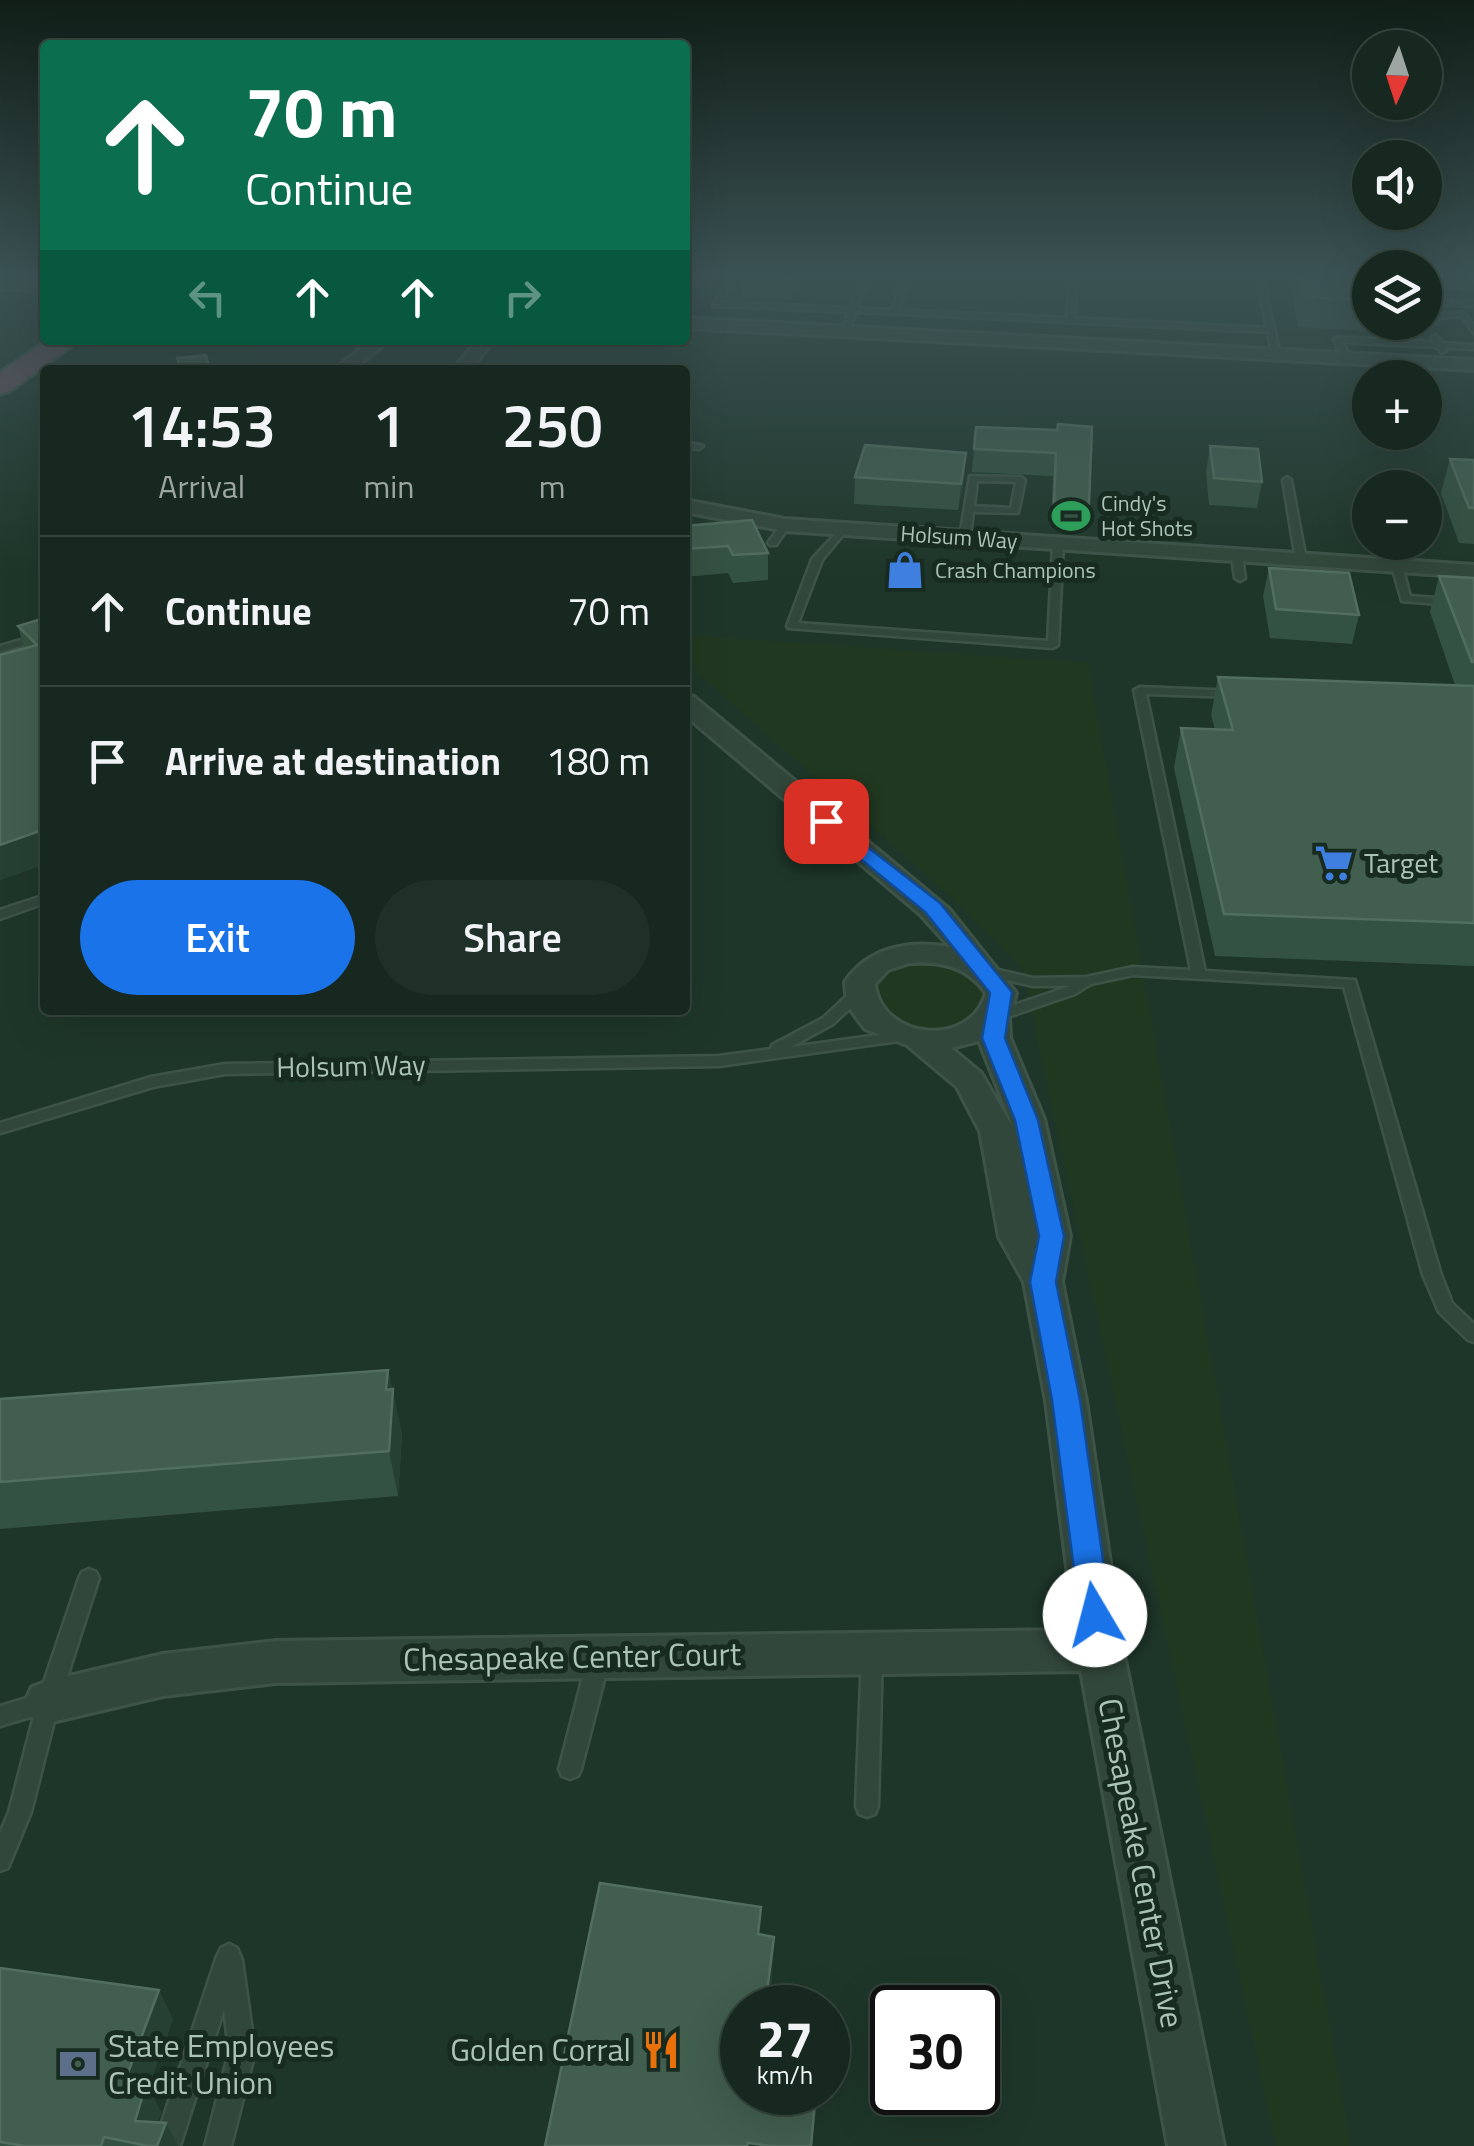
<!DOCTYPE html>
<meta charset="utf-8">
<style>
:root{--surface:#16281f;--page:#1f3028;--text:#f1f3f6;--muted:#9ea6a4;--line:#35443d;--accent:#1a73e8}
body{margin:0;font-family:"Titillium Web",sans-serif;background:var(--page);color:var(--text);height:100vh;display:flex;flex-direction:column;font-size:38px;white-space:nowrap}
*{box-sizing:border-box;margin:0}
p{font-size:32px;color:var(--muted)}
.icon{flex:none;width:55px;height:55px;fill:none;stroke:currentColor;stroke-width:2;stroke-linecap:round;stroke-linejoin:round}
.map{position:relative;flex:1;overflow:hidden}
.panel{position:absolute;left:40px;top:365px;width:650px;height:650px;display:flex;flex-direction:column;background:var(--surface);border-radius:10px;box-shadow:0 10px 40px #0002,0 0 0 2px var(--line)}
.panel>*{flex:none}
.top-card{position:absolute;left:40px;top:40px;width:650px;height:305px;border-radius:10px;box-shadow:0 10px 40px #0002,0 0 0 2px var(--line);background:#0b6e4f;color:#fff;overflow:hidden}
.needle{width:65px;rotate:183deg}
.fabs{position:absolute;left:1352px;top:30px;display:grid;gap:20px}
.fabs a{display:grid;place-items:center;width:90px;height:90px;border-radius:50%;background:var(--surface);box-shadow:0 10px 40px #0002,0 0 0 2px var(--line);font-size:50px}
.speed{position:absolute;left:720px;top:1985px;display:flex;gap:20px;font-size:50px;font-weight:700;text-align:center}
.speed>*{display:grid;place-content:center;width:130px;height:130px;border-radius:50%;background:var(--surface);box-shadow:0 10px 40px #0002,0 0 0 2px var(--line);line-height:1}
.speed small{font-size:25px;font-weight:400}
.speed .limit{border:5px solid #111;border-radius:15px;background:#fff;color:#111}
.pin{position:absolute;display:grid;place-items:center;width:85px;height:85px;color:#fff;margin:-42px;border-radius:20px;box-shadow:0 5px 15px #0006}
.me{position:absolute;width:110px;margin:-55px;rotate:352deg;stroke-linejoin:round;filter:drop-shadow(0 0 8px #0008)}
.turn{display:flex;align-items:center;gap:35px;height:210px;padding:0 40px;font-size:45px}
.turn .icon{width:130px;height:130px;stroke-width:2.5}
.turn b{display:block;font-size:70px;line-height:85px}
.lanes{display:flex;align-items:center;height:95px;padding:0 40px;background:#0003;justify-content:center;gap:50px;direction:ltr}
.lanes .off{opacity:.35}
.eta{display:flex;justify-content:space-evenly;align-items:center;height:170px;text-align:center}
.eta b{font-size:60px;font-weight:600;line-height:70px}
.button{display:flex;gap:20px;margin-top:auto;padding:20px 40px}
.button a{flex:1;height:115px;border-radius:60px;background:var(--accent);color:#fff;font-size:40px;font-weight:600;line-height:115px;text-align:center}
.button a+a{background:var(--page);color:var(--text)}
ul{padding:0;list-style:none}
li{display:flex;align-items:center;gap:30px;height:150px;padding:0 40px;border-top:2px solid var(--line)}
li div{flex:1}
li b{display:block;font-size:38px}
li em{font-style:normal}
.map>svg:first-child{display:block}
.green{fill:#213820}
.lines{fill:none;stroke-linecap:round;stroke-linejoin:round}
.lane-casing{stroke:#3e5348;stroke-width:5}
.street-casing{stroke:#3e5348;stroke-width:6}
.highway-casing{stroke:#3d5147;stroke-width:5}
.lane{fill:#32473b;fill-rule:evenodd}
.street{fill:#32473b;fill-rule:evenodd}
.highway{fill:#6d4e5f;fill-rule:evenodd}
.wall{fill:#345241}
.shaded-wall{fill:#264132}
.building{fill:#415e4e;stroke:#526e5e;stroke-width:2.5}
.route{fill:#1a73e8;stroke:#114b97;stroke-width:2.5}
.labels{text-anchor:middle;stroke-width:10;stroke-linejoin:round;paint-order:stroke}
.far-poi-label{font-size:22px;fill:#acc4b8;stroke:#182b21;text-anchor:start}
.far-street-label{font-size:22px;fill:#acc4b8;stroke:#182b21}
.poi-label{font-size:28px;fill:#acc4b8;stroke:#182b21;text-anchor:start}
.street-label{font-size:28px;fill:#acc4b8;stroke:#182b21}
.near-street-label{font-size:32px;fill:#acc4b8;stroke:#182b21}
.near-poi-label{font-size:32px;fill:#acc4b8;stroke:#182b21;text-anchor:start}
</style>
<div class="map">
<svg width="1474" height="2146" viewBox="0 0 1474 2146">
<rect width="100%" height="100%" fill="#1e3629"/>
<g class="green">
<path d="M685,635L1088,663L1351,2146H1276L1022,968L950,896L685,662Z"/>
<path d="M914,962C947,961 964,969 986,992L987,1003C981,1009 976,1017 970,1021C950,1036 903,1032 886,1014C881,1008 878,998 874,992L886,973Z"/>
</g>
<g class="lines">
<g class="lane-casing">
<g id="lane">
<path d="M729,275H735L721,302L850,308L863,275H869L857,308L892,310L904,275H910L899,310L1067,318L1070,275H1076L1075,318L1267,328L1256,275H1262L1280,354L1276,356L1272,354L1268,332L856,312L849,332L845,334L841,332L849,312L713,306Z"/>
<path d="M1425,282L1474,284V288L1425,286Z"/>
<path d="M0,285L26,286L29,288L26,290L0,289Z"/>
<path d="M1429,300L1474,302V306L1432,304Z"/>
<path d="M1463,312L1474,325V333L1461,316L1433,319L1435,323L1431,325L1425,318L1428,315Z"/>
<path d="M1436,335L1442,343L1474,345V349L1444,348L1446,351L1442,353L1436,347L1343,342L1350,358L1346,360L1342,358L1334,339L1338,337L1434,342L1432,337Z"/>
<path d="M342,367L345,370H301L305,368Z"/>
<path d="M685,442L703,446L699,449L685,448Z"/>
<path d="M970,476L1021,477L1025,480L1018,513L973,512L970,537L965,540L960,537ZM977,481L1016,482L1011,508L974,506Z"/>
<path d="M1287,477L1291,480L1306,560L1301,563L1296,560L1283,480Z"/>
<path d="M782,523L790,525L776,545H770L768,543Z"/>
<path d="M843,526L848,529L822,560L798,623L1048,641L1053,544L1058,541L1063,544L1058,645L1053,648L788,628L787,626L812,559Z"/>
<path d="M1237,553L1242,556L1245,578L1240,581L1235,578L1232,556Z"/>
<path d="M1397,563L1402,566L1410,596L1474,601V607L1402,601L1392,566Z"/>
<path d="M45,633V639L0,652V646Z"/>
<path d="M1140,687L1236,691L1242,694L1236,697L1146,694L1205,971L1355,980L1441,1275L1452,1303L1474,1324V1342L1468,1340L1439,1312L1423,1275L1344,987L1133,975L1091,984L1075,994L1002,1019L997,1020L990,1016L1002,1009L1070,986H1033L980,974L978,971L980,968L985,967L1033,978L1086,977L1133,967L1191,970L1134,690Z"/>
<path d="M45,895V903L0,919V910Z"/>
<path d="M858,989L863,990L865,993L863,996L833,1024L791,1047L908,1031L913,1033L915,1036L913,1039L719,1066L225,1074L153,1087L0,1133V1123L151,1077L225,1064L719,1056L771,1049L772,1045L823,1018L853,990Z"/>
<path d="M89,1569L96,1572L99,1578L59,1702L31,1812L8,1868L0,1871V1833L9,1812L34,1716L0,1726V1706L40,1694L79,1578L82,1572Z"/>
<path d="M872,1646L879,1648L882,1655L878,1806L875,1814L867,1817L859,1814L856,1806L862,1655L865,1648Z"/>
<path d="M598,1652L605,1654L609,1661L581,1769L578,1776L570,1779L562,1776L559,1769L587,1661L591,1654Z"/>
<path d="M229,1944L237,1948L242,1960L255,2052L231,2146H205L229,2052L224,2009L180,2146H154L217,1956L221,1948Z"/>
</g>
</g>
<g class="street-casing">
<g id="street">
<path d="M45,284V294L18,288L26,283Z"/>
<path d="M685,318L1474,360V370L685,328Z"/>
<path d="M371,340H389L353,370H334Z"/>
<path d="M477,340H494L470,370H453Z"/>
<path d="M685,500L785,519L1474,565V577L785,531L685,512Z"/>
<path d="M685,695L694,697L949,909L1016,993L1009,1018L1010,1038L1044,1119L1070,1236L1062,1282L1086,1401L1123,1650L1224,2146H1168L1081,1671L276,1683L163,1696L48,1723L32,1717L25,1702L32,1687L48,1681L163,1654L276,1641L1075,1630L1046,1401L1024,1282L999,1237L980,1131L957,1087L907,1045L865,1029L847,1005L845,982C869,947 910,940 950,947L920,914L685,715ZM910,963C941,961 967,966 986,993C971,1049 881,1040 875,984L888,970ZM979,1041L1010,1119L1012,1126L981,1073L951,1048Z"/>
</g>
</g>
<g class="highway-casing">
<path id="highway" d="M48,340H80L10,391L0,394V372Z"/>
</g>
<use href="#lane" class="lane"/>
<use href="#street" class="street"/>
<use href="#highway" class="highway"/>
</g>
<g class="wall">
<path d="M741,275H804L792,299L741,297Z"/>
<path d="M1288,275H1370V322H1393L1390,332L1298,327Z"/>
<path d="M976,427L1057,430L1089,504L1085,528L1051,526L1053,476L972,472Z"/>
<path d="M1210,446L1262,482L1257,508L1209,505L1206,472Z"/>
<path d="M966,453L964,479L958,510L854,504L855,477Z"/>
<path d="M1450,459L1474,460V544L1459,543L1441,493Z"/>
<path d="M685,526L768,553V580L733,583L728,573L685,577Z"/>
<path d="M1269,568L1359,615L1352,644L1270,638L1263,596Z"/>
<path d="M1439,576L1474,578V966L1215,956L1174,768L1181,728L1215,730L1211,715L1218,677L1455,685L1430,612Z"/>
<path d="M45,618V864L0,880L24,648L18,626Z"/>
<path d="M388,1370L402,1435L398,1496L0,1529V1399Z"/>
<path d="M0,1968L173,2019L148,2088L161,2112L158,2122L178,2146H0Z"/>
</g>
<g class="shaded-wall">
<path d="M685,275H697L685,294Z"/>
<path d="M794,275H804L792,299L793,278Z"/>
<path d="M966,453L964,479L958,510L961,484Z"/>
<path d="M45,829V864L0,880V845Z"/>
<path d="M388,1370L402,1435L398,1496L389,1451L386,1390Z"/>
<path d="M774,1937L772,1978L769,2008H765Z"/>
<path d="M159,1990L173,2019L148,2088L161,2112L152,2146L135,2121L125,2081Z"/>
<path d="M166,2123L178,2146H157Z"/>
</g>
<g class="building">
<path d="M741,275H794L793,278Z"/>
<path d="M1299,275H1370V301L1304,297Z"/>
<path d="M206,355L210,370H181L177,358Z"/>
<path d="M1058,424L1092,427L1089,504L1054,502L1056,453L974,449L976,427L1057,430Z"/>
<path d="M865,445L966,453L961,484L855,477Z"/>
<path d="M1210,446L1258,449L1262,482L1214,478Z"/>
<path d="M1450,459L1474,460V508H1469Z"/>
<path d="M752,520L768,553L733,555L728,546L685,549V526Z"/>
<path d="M1269,568L1349,573L1359,615L1276,609Z"/>
<path d="M1439,576L1474,578V662H1472Z"/>
<path d="M45,618V829L0,845V655L37,645L18,626Z"/>
<path d="M1218,677L1474,686V923L1224,914L1181,728L1233,730Z"/>
<path d="M388,1370L386,1390L393,1389L389,1451L0,1482V1399Z"/>
<path d="M600,1883L761,1907L758,1934L774,1937L765,2008H742V2092H816L811,2146H770L748,2143L747,2146H545Z"/>
<path d="M0,1968L159,1990L125,2081L146,2085L135,2121L166,2123L157,2146H148L104,2137L101,2146H24L0,2142Z"/>
</g>
<linearGradient id="sky" x2="0" y2="1"><stop stop-color="#101e17"/><stop offset="0.48" stop-color="#3b5254"/><stop offset="1" stop-color="#3b5254" stop-opacity="0"/></linearGradient>
<rect width="1474" height="575" fill="url(#sky)"/>
<path class="route" d="M826,815L940,903L1012,992L1005,1038L1038,1120L1064,1236L1056,1282L1080,1400L1111,1615L1106,1624L1095,1628L1084,1624L1080,1615L1052,1400L1030,1282L1039,1236L1015,1120L982,1038L990,993L925,912L819,825V817Z"/>
<defs>
<g id="stadium-bare" transform="scale(3)"><path d="M0-5a6.5 5 0 1 0 0 10a6.5 5 0 1 0 0-10ZM-3.5-1.8h7v3.6h-7Z" fill="#2e9e5b" stroke="#182b21" stroke-width="2.5" paint-order="stroke"/></g>
<g id="shop-bare" transform="scale(3)"><path d="M-5-2.5h2.3a2.7 3.5 0 0 1 5.4 0H5L5.5 6h-11ZM-1.5-2.5h3a1.5 2.3 0 0 0-3 0Z" fill="#3f7fe0" stroke="#182b21" stroke-width="2.5" paint-order="stroke"/></g>
<g id="supermarket-bare" transform="scale(3)"><path d="M-6-5.5h2.5l.6 2H6L4.5 2H-2.5L-4.4-4H-6ZM-1.5 3.2a1.3 1.3 0 1 0 .1 0ZM3 3.2a1.3 1.3 0 1 0 .1 0Z" fill="#3f7fe0" stroke="#182b21" stroke-width="2.5" paint-order="stroke"/></g>
<g id="restaurant-bare" transform="scale(3)"><path d="M-5-6h1v4h1v-4h1v4h1v-4h1v5L-1.5 .5V6h-2V.5L-5-1ZM5-6V6H3V1.5H1.5Q1.5-4 5-6Z" fill="#e8710a" stroke="#182b21" stroke-width="2.5" paint-order="stroke"/></g>
<g id="bank-bare" transform="scale(3)"><path d="M-6-4H6V4H-6ZM0-2.3a2.3 2.3 0 1 0 0 4.6a2.3 2.3 0 1 0 0-4.6Z" fill="#5c6f8a" stroke="#182b21" stroke-width="2.5" paint-order="stroke"/></g>
</defs>
<g fill-rule="evenodd">
<use href="#stadium-bare" x="1071" y="516"/>
<use href="#shop-bare" x="905" y="570"/>
<use href="#supermarket-bare" x="1334" y="863"/>
<use href="#restaurant-bare" x="661" y="2050"/>
<use href="#bank-bare" x="78" y="2064"/>
</g>
<g class="labels">
<g class="far-poi-label">
<text x="1101" y="511">Cindy's<tspan x="1101" dy="25">Hot Shots</tspan></text>
<text x="935" y="578">Crash Champions</text>
</g>
<g class="far-street-label">
<text transform="translate(959 537) rotate(4)" y="8">Holsum Way</text>
</g>
<g class="poi-label">
<text x="1364" y="873">Target</text>
</g>
<g class="street-label">
<text transform="translate(351 1066) rotate(-1)" y="10">Holsum Way</text>
</g>
<g class="near-street-label">
<text transform="translate(572 1657) rotate(-1)" y="11">Chesapeake Center Court</text>
<text transform="translate(1141 1863) rotate(79)" y="11">Chesapeake Center Drive</text>
</g>
<g class="near-poi-label">
<text x="108" y="2057">State Employees<tspan x="108" dy="37">Credit Union</tspan></text>
<text x="631" y="2061" text-anchor="end">Golden Corral</text>
</g>
</g>
</svg>
<div class="fabs">
<a><svg class="needle" viewBox="-14 -14 28 28"><path d="M0-13l5 13h-10z" fill="#e53935"/><path d="M0 13l5-13h-10z" fill="#9ea6a4"/></svg></a>
<a><svg class="icon" aria-label="sound" viewBox="0 0 24 24"><path d="M4 9h4l5-4v14l-5-4H4zM17 9q2 3 0 6"/></svg></a>
<a><svg class="icon" aria-label="layers" viewBox="0 0 24 24"><path d="M12 4l9 5-9 5-9-5zM3 14l9 5 9-5"/></svg></a>
<a>+</a>
<a>−</a>
</div>
<div class="speed"><div>27<small>km/h</small></div><div class="limit">30</div></div>
<div class="pin" style="left:826px;top:821px;background:#d93025"><svg class="icon" aria-label="arrive" viewBox="0 0 24 24"><path d="M6 21V4h12l-3 4 3 4H6"/></svg></div>
<svg class="me" style="left:1095px;top:1615px" viewBox="-20 -20 40 40"><circle r="19" fill="#fff"/><path d="M0-13L10 11 0 6-10 11z" fill="#1a73e8"/></svg>
<div class="top-card">
<div class="turn"><svg class="icon" aria-label="ahead" viewBox="0 0 24 24"><path d="M12 20V5M6 11l6-6 6 6"/></svg><div><b>70 m</b>Continue</div></div>
<div class="lanes"><svg class="icon off" aria-label="left" viewBox="0 0 24 24"><path d="M17 20v-9H6M10 6l-5 5 5 5"/></svg><svg class="icon" aria-label="ahead" viewBox="0 0 24 24"><path d="M12 20V5M6 11l6-6 6 6"/></svg><svg class="icon" aria-label="ahead" viewBox="0 0 24 24"><path d="M12 20V5M6 11l6-6 6 6"/></svg><svg class="icon off" aria-label="right" viewBox="0 0 24 24"><path d="M7 20v-9h11M14 6l5 5-5 5"/></svg></div>
</div>
<section class="panel">
<div class="eta">
<div><b>14:53</b><p>Arrival</p></div>
<div><b>1</b><p>min</p></div>
<div><b>250</b><p>m</p></div>
</div>
<ul>
<li><svg class="icon" aria-label="ahead" viewBox="0 0 24 24"><path d="M12 20V5M6 11l6-6 6 6"/></svg><div><b>Continue</b></div><em>70 m</em></li>
<li><svg class="icon" aria-label="arrive" viewBox="0 0 24 24"><path d="M6 21V4h12l-3 4 3 4H6"/></svg><div><b>Arrive at destination</b></div><em>180 m</em></li>
</ul>
<div class="button"><a>Exit</a><a>Share</a></div>
</section>
</div>
